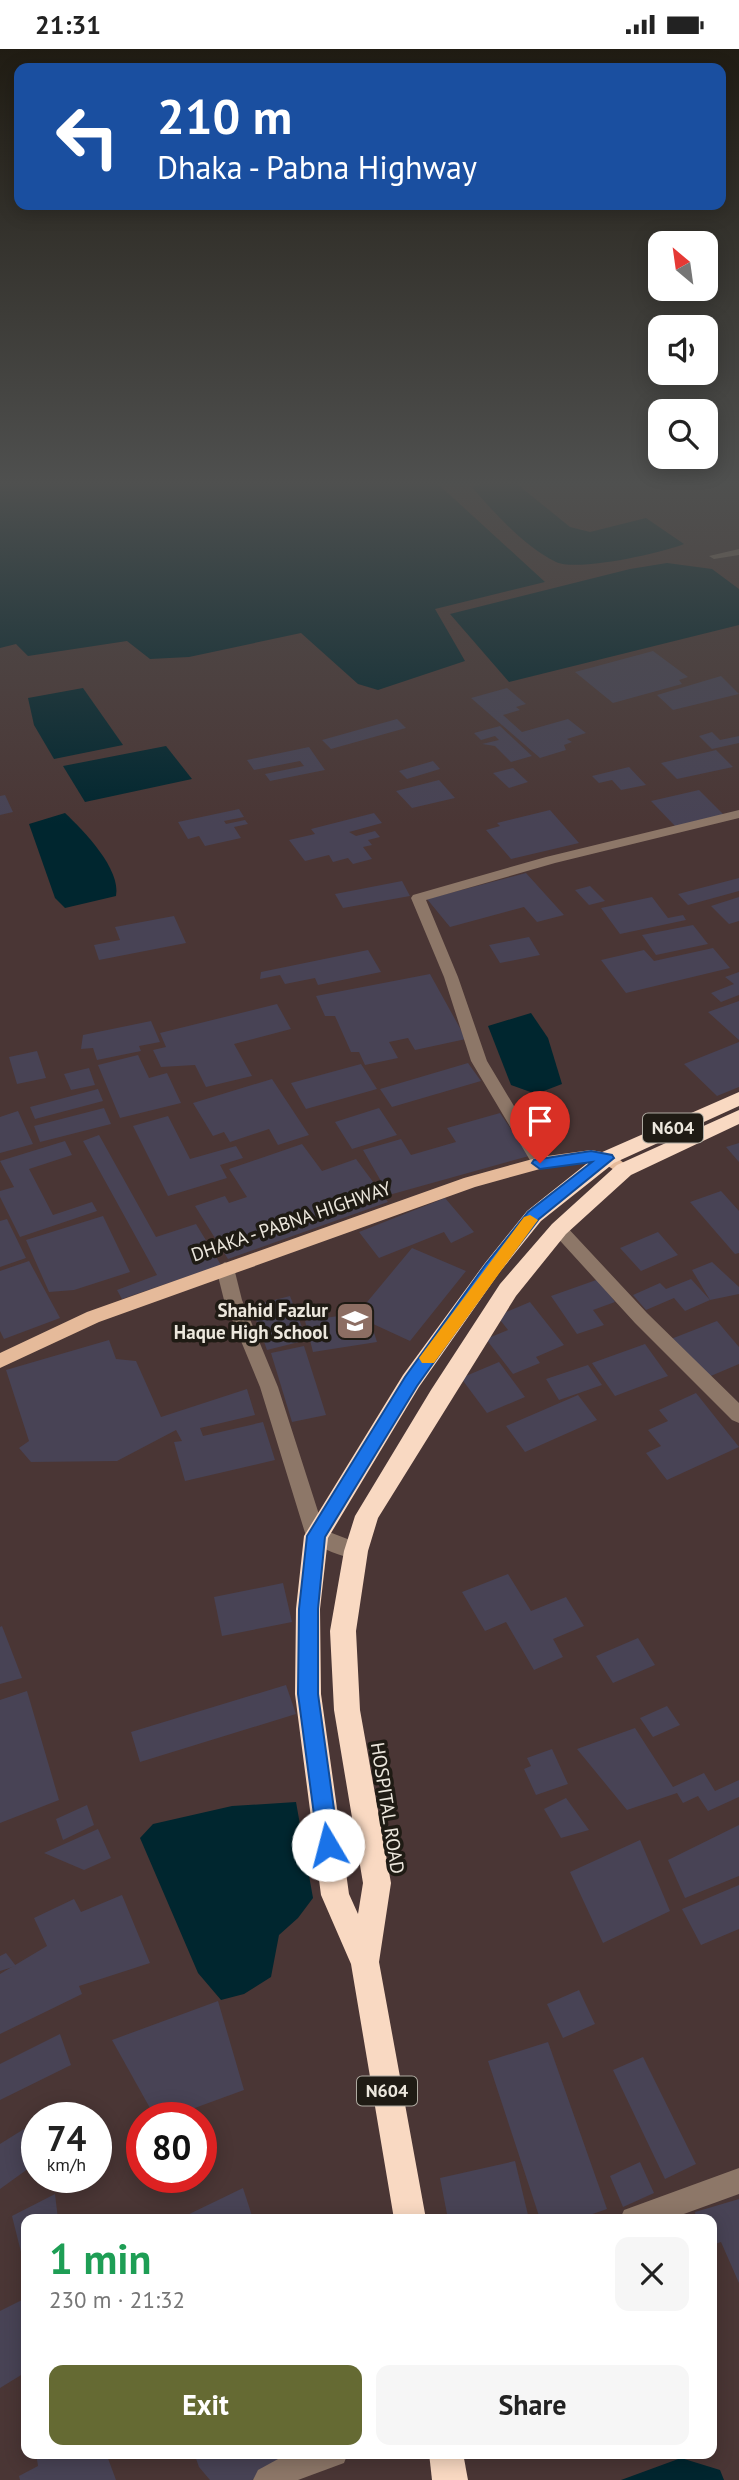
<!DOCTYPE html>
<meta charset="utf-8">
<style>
:root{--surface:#fff;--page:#f6f6f6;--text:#222;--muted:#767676;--accent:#656a33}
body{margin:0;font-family:"PT Sans",sans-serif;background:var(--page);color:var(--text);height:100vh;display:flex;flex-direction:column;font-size:26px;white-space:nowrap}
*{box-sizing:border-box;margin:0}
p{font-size:23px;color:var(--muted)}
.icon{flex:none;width:38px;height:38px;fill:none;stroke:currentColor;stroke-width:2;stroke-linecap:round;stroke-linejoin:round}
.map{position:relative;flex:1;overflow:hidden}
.side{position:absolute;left:21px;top:2165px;width:696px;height:245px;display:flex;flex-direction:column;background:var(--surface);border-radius:14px;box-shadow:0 4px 18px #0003}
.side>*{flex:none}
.hud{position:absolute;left:14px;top:14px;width:712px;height:147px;border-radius:14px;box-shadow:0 4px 18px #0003;background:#1a4fa0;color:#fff;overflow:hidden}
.needle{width:46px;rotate:331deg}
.controls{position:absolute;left:648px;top:182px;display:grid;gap:14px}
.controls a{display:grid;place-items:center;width:70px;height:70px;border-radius:14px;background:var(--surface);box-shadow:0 4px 18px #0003;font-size:35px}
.speed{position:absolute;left:21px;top:2053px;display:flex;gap:14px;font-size:35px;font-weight:700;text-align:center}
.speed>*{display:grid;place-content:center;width:91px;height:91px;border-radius:50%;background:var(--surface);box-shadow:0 4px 18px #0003;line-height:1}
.speed small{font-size:18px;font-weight:400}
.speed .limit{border:10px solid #d22;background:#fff;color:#111}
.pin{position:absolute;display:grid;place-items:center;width:60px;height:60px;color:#fff;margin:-72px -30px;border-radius:50% 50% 50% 0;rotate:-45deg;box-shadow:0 0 7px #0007}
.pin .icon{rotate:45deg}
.me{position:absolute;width:77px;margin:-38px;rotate:352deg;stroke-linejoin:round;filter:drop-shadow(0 0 5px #0008)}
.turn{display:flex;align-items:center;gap:24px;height:147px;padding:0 28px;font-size:32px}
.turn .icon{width:91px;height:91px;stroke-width:2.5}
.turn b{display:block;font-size:49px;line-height:60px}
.round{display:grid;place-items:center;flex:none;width:74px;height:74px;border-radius:14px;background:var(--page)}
.summary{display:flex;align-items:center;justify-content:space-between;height:119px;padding:0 28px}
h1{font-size:42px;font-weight:600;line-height:52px;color:#1e9e55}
.primary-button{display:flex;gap:14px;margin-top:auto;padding:14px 28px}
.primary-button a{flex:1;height:80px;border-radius:14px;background:var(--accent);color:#fff;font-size:28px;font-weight:600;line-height:80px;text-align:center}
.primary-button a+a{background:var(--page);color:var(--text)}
.status{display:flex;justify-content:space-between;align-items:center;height:49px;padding:0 35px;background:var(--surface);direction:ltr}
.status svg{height:19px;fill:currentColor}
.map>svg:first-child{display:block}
.commercial{fill:#4a3635;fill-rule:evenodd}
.water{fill:#00262f}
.building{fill:#484355}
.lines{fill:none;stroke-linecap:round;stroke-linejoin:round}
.minor{fill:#8d7768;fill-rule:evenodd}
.major{fill:#e5ba9a;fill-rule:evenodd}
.highway{fill:#f9d9c2;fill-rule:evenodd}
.route{fill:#1a73e8;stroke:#114b97;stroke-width:2}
.slow{fill:#f59e0b}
.labels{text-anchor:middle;stroke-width:7;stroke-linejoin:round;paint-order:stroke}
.shield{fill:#1f1b14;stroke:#aeaaa1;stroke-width:2}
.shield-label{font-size:18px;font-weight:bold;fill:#ece7dd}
.street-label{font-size:19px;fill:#ece7dd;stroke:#1f1b14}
.poi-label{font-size:19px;font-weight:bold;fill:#ece7dd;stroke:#1f1b14;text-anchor:end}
</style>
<div class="status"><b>21:31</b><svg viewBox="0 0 49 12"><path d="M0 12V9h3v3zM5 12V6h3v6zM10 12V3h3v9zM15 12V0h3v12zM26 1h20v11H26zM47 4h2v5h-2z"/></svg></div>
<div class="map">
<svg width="739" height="2431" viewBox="0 0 739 2431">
<rect width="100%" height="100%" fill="#3b3322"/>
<path class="commercial" d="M0,435H739V2431H0ZM37,2068H96V2128H37ZM142,2068H201V2128H142ZM26,2170H712V2404H26Z"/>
<g class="water">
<path d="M0,435H438L545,533L435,560L465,612L378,641L358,635L301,584L189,608L150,610L127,592L28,607L16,595L0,599Z"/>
<path d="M481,435H517L570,478L590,483L646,469L684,495C662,504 577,523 556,513C525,498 494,464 472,438Z"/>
<path d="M667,514L712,520L739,540V576L509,633L450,565L630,520Z"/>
<path d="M83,639L123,696L54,710L34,676L28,649Z"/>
<path d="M166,697L192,730L85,753L63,717Z"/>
<path d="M65,764C84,782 121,820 116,847L65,859L55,849L29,775Z"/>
<path d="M531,964L548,989L562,1035L536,1045L511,1036L488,977Z"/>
<path d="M296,1753L313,1849L298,1869L279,1886L271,1928L244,1945L221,1951L198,1924L140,1789L153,1775L232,1757Z"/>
<path d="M681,2409L720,2421L724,2431H621Z"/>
</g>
<g class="building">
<path d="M653,602L688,628L679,631L682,635L613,654L575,623Z"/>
<path d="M721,627L739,645L673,661L657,646Z"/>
<path d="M507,639L526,655L516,658L520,661L503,666L522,683L568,670L586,684L567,690L572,693L564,696L566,701L540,709L471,649Z"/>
<path d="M397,670L406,679L331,700L322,691Z"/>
<path d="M500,677L532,707L511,713L495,697L482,695L499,691L495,687L481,691L474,684Z"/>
<path d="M712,683L720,691L739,687V694L712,700L699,687Z"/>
<path d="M309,698L325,721L270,732L265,725L304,717L300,712L254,721L247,711Z"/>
<path d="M716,701L733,718L677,730L661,714Z"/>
<path d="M433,712L440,720L407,730L399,722Z"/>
<path d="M629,718L646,736L621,741L612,731L599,734L592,727Z"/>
<path d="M513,719L528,733L509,739L493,724Z"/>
<path d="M439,731L455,749L412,759L396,742Z"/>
<path d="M699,741L724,766L676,778L651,752Z"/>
<path d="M5,746L13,763L0,766V747Z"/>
<path d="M239,760L244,768L224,772L226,775L245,771L248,775L234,778L241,789L205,797L199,787L188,790L178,773Z"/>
<path d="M550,761L579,794L511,810L486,781L500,777L497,774Z"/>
<path d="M374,764L382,774L349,783L356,787L375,782L380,788L368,791L372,796L363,798L372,810L353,815L348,809L333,813L329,806L305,812L289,791L315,785L311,780Z"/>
<path d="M526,824L564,866L537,873L524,858L450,878L427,850Z"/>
<path d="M739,829V842L688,856L678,845Z"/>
<path d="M402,832L410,847L343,859L335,845Z"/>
<path d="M590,837L605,852L589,856L575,841Z"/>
<path d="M652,848L668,869L683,866L686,871L620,885L601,859Z"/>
<path d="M739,848V872L729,875L711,857Z"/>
<path d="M174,867L186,894L99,911L94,896L120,891L115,878Z"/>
<path d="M693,876L708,895L656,906L642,886Z"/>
<path d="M529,888L540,906L500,914L489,896Z"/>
<path d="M713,899L730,919L626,944L601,911L644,901L654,912Z"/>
<path d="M368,901L381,923L318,936L315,929L285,935L280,926L260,930L261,923Z"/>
<path d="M739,923V946L721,953L711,944L734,935L725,928Z"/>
<path d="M430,925L466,990L415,1001L408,989L389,993L398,1009L365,1016L359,1003H351L335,967H325L316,947Z"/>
<path d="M739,952V991L708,963Z"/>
<path d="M277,955L291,980L234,995L252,1027L206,1038L195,1016L161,1018L153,1001L166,998L160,984Z"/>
<path d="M151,972L160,993L139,997L141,1002L97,1011L93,999L81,1000L83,986Z"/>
<path d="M739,993V1038L717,1047L684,1015Z"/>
<path d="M37,1002L46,1029L17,1035L9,1008Z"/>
<path d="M138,1006L149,1029L167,1024L181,1054L120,1069L98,1016Z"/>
<path d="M468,1014L481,1032L392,1058L380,1040Z"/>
<path d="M361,1015L377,1040L306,1060L291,1034Z"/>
<path d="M89,1019L95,1036L71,1041L64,1025Z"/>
<path d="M272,1030L309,1086L278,1096L269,1080L230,1093L224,1083L213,1087L193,1054Z"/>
<path d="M98,1040L103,1052L35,1070L30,1058Z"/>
<path d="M104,1059L111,1075L40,1093L34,1077Z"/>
<path d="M379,1059L397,1086L352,1100L335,1073Z"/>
<path d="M18,1062L33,1095L0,1104V1068Z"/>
<path d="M500,1064L529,1107L389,1146L363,1101L401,1090L411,1106L456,1093L447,1079Z"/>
<path d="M168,1067L190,1110L236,1097L243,1109L220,1116L227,1129L168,1147L133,1077Z"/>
<path d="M99,1086L156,1188L196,1175L221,1216L122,1250L117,1241L157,1226L83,1092Z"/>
<path d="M65,1092L72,1106L29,1120L53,1166L92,1153L97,1162L20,1188L0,1148V1142L14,1138L0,1112Z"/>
<path d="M739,1094V1113L726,1098Z"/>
<path d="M302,1095L322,1122L356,1110L388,1153L228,1210L195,1157L225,1147L229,1154L247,1148L229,1120Z"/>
<path d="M721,1142L739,1162V1204L735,1205L690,1153Z"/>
<path d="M445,1149L474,1183L451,1194L444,1183L379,1209L359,1183Z"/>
<path d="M103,1167L130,1223L74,1241L49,1243L26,1191Z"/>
<path d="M7,1170L26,1209L0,1218V1172Z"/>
<path d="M658,1183L678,1206L641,1222L620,1199Z"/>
<path d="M412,1199L466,1222L410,1292L371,1274L377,1293L313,1303L305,1272L358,1264Z"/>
<path d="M29,1212L60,1269L4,1290L0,1282V1222Z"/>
<path d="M712,1213L739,1238V1245L710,1251L692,1221Z"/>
<path d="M599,1230L615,1253L593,1261L604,1276L577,1285L551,1247Z"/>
<path d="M691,1230L710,1251L685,1262L674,1249L646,1261L633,1246L660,1234L666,1240Z"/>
<path d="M290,1247L307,1291L267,1301L251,1257Z"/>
<path d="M530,1253L564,1296L536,1308L540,1314L513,1325L486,1290L508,1281L497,1267Z"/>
<path d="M717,1272L739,1298V1315L706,1329L671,1290Z"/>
<path d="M109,1291L116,1310L136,1312L161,1368L247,1340L255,1366L200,1379L203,1387L263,1373L275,1411L185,1432L174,1393L182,1392L176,1381L117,1412L31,1413L19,1399L29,1392L6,1321Z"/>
<path d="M645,1295L668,1327L615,1347L592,1314Z"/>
<path d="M304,1297L326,1366L292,1373L271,1304Z"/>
<path d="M499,1313L525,1348L487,1364L461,1329Z"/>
<path d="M588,1316L602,1336L559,1351L546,1330Z"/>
<path d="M696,1344L739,1398L667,1431L646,1404L661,1397L648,1381L668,1372L659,1361Z"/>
<path d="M578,1346L597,1371L525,1403L506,1377Z"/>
<path d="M508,1525L531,1562L566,1548L584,1577L553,1590L563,1608L534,1621L506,1573L485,1582L462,1543Z"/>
<path d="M283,1534L292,1573L222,1587L214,1548Z"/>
<path d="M2,1577L22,1629L0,1635V1578Z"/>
<path d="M638,1589L655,1616L613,1634L596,1607Z"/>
<path d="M286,1636L296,1665L140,1713L131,1683Z"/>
<path d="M27,1642L59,1751L0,1774V1651Z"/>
<path d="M667,1657L680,1676L653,1688L640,1669Z"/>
<path d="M635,1679L673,1738L704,1724L715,1742L739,1731V1748L708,1762L698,1747L683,1754L677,1744L627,1761L577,1700Z"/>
<path d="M552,1700L568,1735L536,1746L524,1720L531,1717L527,1709Z"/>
<path d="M566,1749L589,1781L561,1789L544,1760Z"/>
<path d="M87,1756L94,1776L63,1791L56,1770Z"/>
<path d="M739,1776V1827L685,1849L668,1811Z"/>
<path d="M98,1780L111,1809L84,1821L44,1804Z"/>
<path d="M640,1791L670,1862L603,1894L570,1823Z"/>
<path d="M739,1836V1880L701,1896L682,1860Z"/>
<path d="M122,1846L150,1914L79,1937L82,1945L0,1985V1925L47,1897L34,1869L74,1850L81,1863Z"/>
<path d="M6,1904L16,1917L0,1922V1907Z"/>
<path d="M579,1941L595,1975L563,1989L547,1955Z"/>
<path d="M218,1952L244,2041L170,2068H155L112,1991Z"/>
<path d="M60,1985L71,2016L0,2051V2015Z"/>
<path d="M548,1993L607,2160L578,2170H540L488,2012Z"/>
<path d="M643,2008L696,2115L665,2130L613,2021Z"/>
<path d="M24,2080L36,2114L0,2140V2095Z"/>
<path d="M515,2112L529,2170H448L440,2129Z"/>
<path d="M640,2113L654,2144L623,2158L610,2127Z"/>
<path d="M243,2139L253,2170H179Z"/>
<path d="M55,2145L58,2170H26V2204L22,2207L12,2167Z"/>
<path d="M739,2150V2234L721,2193L712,2196V2170H696L695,2163Z"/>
<path d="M26,2249V2323L0,2339V2262Z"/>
<path d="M36,2404H106L116,2431H20L19,2427L38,2417Z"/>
<path d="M194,2404H292L294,2410L252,2431H210L199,2418Z"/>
</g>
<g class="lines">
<g class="minor">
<path d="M739,500V506L714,510L709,507Z"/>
<path d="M739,761V769L555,814L426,851L458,928L487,1012L548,1114L540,1120L534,1118L471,1012L444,928L411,849L413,846L546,808Z"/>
<path d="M559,1174L565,1176L647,1264L739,1354V1374L732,1371L635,1274L553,1184L550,1180Z"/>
<path d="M225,1213L234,1219L242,1251L278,1338L324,1481L363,1496L366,1502L363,1508C348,1513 324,1499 309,1493L306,1487L260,1338L224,1251L216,1219Z"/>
<path d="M739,2119V2145L670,2170H620L624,2161Z"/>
<path d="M289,2404H348L344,2414L298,2431H253L258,2421Z"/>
</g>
<path class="major" d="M591,1101L613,1105L632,1121L624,1127L603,1114L591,1113L540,1120L475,1138L99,1273L0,1319V1304L87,1263L464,1129L540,1108Z"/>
<g class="highway">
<path d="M739,1043V1057L614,1114L541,1172L499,1224L419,1338L328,1489L320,1560L321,1645L349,1845L358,1865L363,1834L334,1661L330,1582L344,1502L355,1467L431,1341L500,1235L552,1175L617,1116L739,1061V1075L631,1126L566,1185L516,1247L378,1469L368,1502L356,1582L360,1661L391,1834L379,1913L426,2170H394L351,1915L321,1846L295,1645L296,1560L304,1487L403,1326L485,1214L527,1162L600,1104Z"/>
<path d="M429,2404H463L468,2431H432Z"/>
</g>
</g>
<linearGradient id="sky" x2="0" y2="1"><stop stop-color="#201c13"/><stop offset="0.56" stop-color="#4f504f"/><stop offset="1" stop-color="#4f504f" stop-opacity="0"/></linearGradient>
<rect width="739" height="775" fill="url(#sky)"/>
<path class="route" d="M591,1102L612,1106L614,1109L539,1170L498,1223L417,1337L325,1488L318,1560V1645L339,1796L336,1803L328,1806L321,1803L318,1796L298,1645L299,1560L307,1487L405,1328L486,1215L528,1163L592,1113L540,1120L532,1114L534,1111Z"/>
<path class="slow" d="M530,1166L538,1171L535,1175L434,1314H422L419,1309L422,1305L524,1168Z"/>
<defs>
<g id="school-square" transform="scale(2.0125)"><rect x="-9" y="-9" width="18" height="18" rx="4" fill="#8d6e63" stroke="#1f1b14"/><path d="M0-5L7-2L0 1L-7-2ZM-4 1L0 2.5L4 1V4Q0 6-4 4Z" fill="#fff"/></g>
</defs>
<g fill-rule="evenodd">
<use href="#school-square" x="355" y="1272"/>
</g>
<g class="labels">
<g class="shield">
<rect x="643" y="1064.5" width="60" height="29" rx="5"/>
<rect x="357" y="2027.5" width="60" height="29" rx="5"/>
</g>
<g class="shield-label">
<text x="673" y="1085">N604</text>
<text x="387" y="2048">N604</text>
</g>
<g class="street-label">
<text transform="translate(291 1172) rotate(-19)" y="7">DHAKA - PABNA HIGHWAY</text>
<text transform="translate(388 1759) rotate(81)" y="7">HOSPITAL ROAD</text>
</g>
<g class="poi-label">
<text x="328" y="1268">Shahid Fazlur<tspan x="328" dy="22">Haque High School</tspan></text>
</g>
</g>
</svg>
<div class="controls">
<a><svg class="needle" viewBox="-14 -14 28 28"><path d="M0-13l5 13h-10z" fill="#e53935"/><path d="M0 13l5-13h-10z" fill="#767676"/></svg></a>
<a><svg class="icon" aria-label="sound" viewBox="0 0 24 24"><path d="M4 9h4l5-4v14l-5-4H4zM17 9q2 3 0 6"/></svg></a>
<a><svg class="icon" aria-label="search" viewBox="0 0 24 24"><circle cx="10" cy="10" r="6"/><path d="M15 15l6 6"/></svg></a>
</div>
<div class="speed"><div>74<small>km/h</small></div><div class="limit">80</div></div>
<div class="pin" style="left:540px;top:1114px;background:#d93025"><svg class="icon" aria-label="arrive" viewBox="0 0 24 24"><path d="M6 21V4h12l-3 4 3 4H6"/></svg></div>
<svg class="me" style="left:328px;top:1796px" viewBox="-20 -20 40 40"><circle r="19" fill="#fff"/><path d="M0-13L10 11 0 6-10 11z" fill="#1a73e8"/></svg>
<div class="hud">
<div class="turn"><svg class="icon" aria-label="left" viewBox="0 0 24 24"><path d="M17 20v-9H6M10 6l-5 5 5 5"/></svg><div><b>210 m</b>Dhaka - Pabna Highway</div></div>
</div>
<section class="side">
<div class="summary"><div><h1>1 min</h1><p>230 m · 21:32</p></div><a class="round"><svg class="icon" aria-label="close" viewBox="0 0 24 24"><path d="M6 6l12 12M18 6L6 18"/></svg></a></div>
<div class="primary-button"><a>Exit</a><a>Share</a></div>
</section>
</div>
